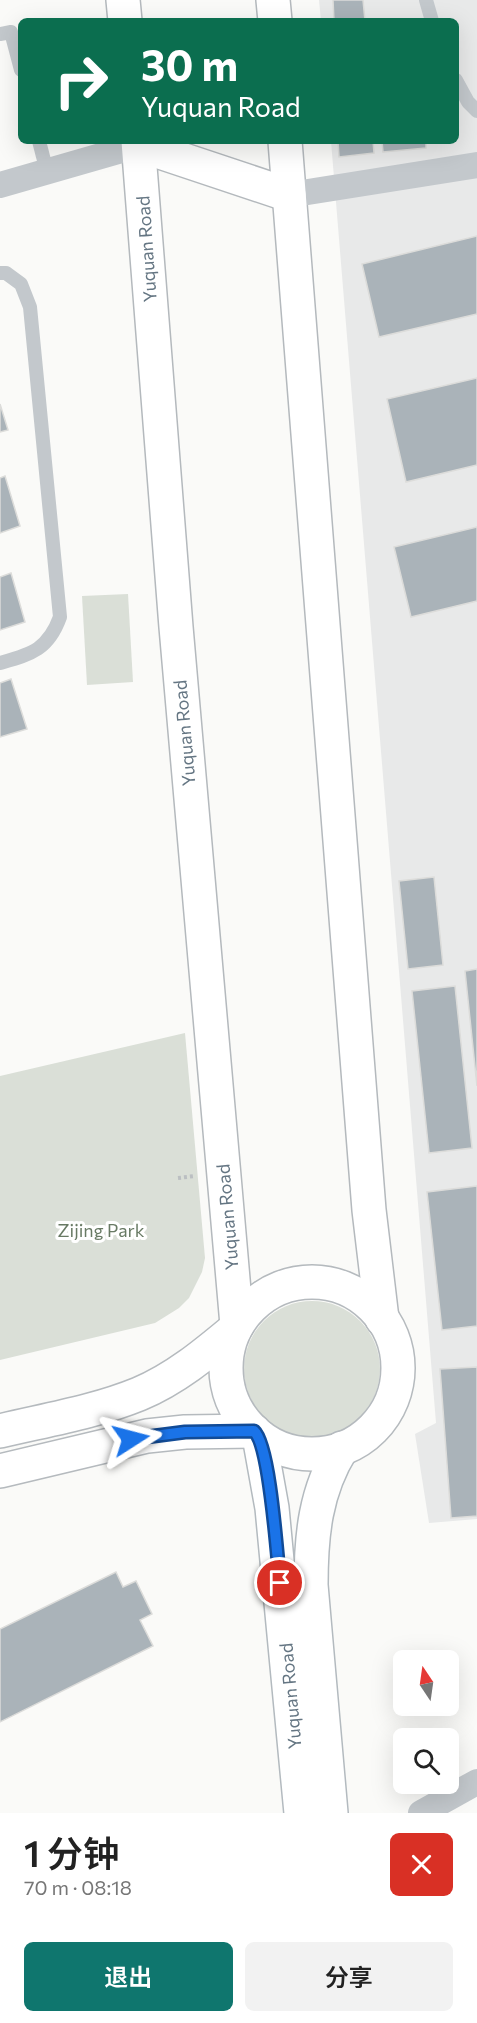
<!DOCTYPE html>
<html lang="zh">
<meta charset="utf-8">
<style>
:root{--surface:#fff;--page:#f2f2f2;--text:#222;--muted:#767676;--accent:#0f766e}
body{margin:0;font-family:Commissioner,"Noto Sans SC",sans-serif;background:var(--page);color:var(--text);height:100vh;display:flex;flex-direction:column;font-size:22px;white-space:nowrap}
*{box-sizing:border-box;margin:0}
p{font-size:20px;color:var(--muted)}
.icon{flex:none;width:33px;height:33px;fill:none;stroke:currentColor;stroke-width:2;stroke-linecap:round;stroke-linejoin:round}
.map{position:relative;height:1813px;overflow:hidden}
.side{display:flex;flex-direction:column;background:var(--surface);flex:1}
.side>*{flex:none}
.guide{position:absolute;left:18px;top:18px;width:441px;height:126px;border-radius:9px;box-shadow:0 6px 24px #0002;background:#0b6e4f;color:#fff;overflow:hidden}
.needle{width:39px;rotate:347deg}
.buttons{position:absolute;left:393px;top:1650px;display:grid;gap:12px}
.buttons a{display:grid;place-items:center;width:66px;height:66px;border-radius:9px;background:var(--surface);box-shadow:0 6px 24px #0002;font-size:30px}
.pin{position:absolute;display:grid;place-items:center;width:51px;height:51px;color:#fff;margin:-26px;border:3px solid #fff;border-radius:50%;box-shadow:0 2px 6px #0007}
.me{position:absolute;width:66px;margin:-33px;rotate:81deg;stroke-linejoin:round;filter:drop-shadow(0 0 4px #0008)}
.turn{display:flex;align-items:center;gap:21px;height:126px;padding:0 24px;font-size:27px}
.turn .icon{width:78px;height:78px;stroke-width:2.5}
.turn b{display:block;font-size:42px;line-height:51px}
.round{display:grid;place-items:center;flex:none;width:63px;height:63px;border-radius:9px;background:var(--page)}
.headline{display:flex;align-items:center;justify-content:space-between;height:102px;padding:0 24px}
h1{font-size:36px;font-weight:600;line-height:45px}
.button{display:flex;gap:12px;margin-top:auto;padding:12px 24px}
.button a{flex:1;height:69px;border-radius:9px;background:var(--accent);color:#fff;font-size:24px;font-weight:600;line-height:69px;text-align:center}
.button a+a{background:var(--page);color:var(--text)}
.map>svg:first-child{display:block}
.built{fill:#e8e9e9}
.green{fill:#dadfd7}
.building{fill:#aab3b9;stroke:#dcdcda;stroke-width:1.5}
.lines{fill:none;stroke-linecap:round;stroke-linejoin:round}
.secondary-casing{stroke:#b3babf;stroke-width:36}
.primary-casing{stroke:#b5babe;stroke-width:36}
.trunk-casing{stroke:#b4b9bd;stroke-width:36}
.path{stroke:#bbbfc2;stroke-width:4;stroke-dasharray:3 3;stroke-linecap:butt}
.service{stroke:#c3c8cc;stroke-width:14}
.minor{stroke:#c3c8cc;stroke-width:26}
.secondary{stroke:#fff;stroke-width:33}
.primary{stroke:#fff;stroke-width:33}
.trunk{stroke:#fff;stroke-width:33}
.route-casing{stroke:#114b97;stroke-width:15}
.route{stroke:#1a73e8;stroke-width:10}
.labels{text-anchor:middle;stroke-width:6;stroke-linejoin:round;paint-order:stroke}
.street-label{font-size:18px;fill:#657683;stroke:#fff}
.park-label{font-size:18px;fill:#687a64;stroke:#fff}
</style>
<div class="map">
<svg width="477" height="1813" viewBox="0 0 477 1813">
<rect width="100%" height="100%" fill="#fafaf8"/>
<path class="built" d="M319,0H477V1519L429,1523L415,1434L436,1423L331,141H456V21H321Z"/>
<g class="green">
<path d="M128,594L133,682L87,685L82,596Z"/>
<path d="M185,1033L205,1258L202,1272L189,1298L179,1308L155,1323L0,1360V1076Z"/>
<circle cx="312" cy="1369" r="68"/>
</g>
<g class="building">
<path d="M333,0H363L365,21H334Z"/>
<path d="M338,141H373L374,153L339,157Z"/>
<path d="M382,141H426V148L383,152Z"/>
<path d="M477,236V314L379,337L362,264Z"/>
<path d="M477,378V465L406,482L387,399Z"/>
<path d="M0,404L8,430L0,432Z"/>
<path d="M5,476L20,526L0,533V478Z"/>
<path d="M477,527V601L411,617L394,547Z"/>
<path d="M11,573L25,622L0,630V577Z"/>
<path d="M11,679L27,729L0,737V683Z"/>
<path d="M434,877L443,965L408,969L399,881Z"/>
<path d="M477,969V1086L465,971Z"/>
<path d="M455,986L472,1148L429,1153L412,991Z"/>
<path d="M477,1186V1326L442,1330L427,1192Z"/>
<path d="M477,1367V1516L451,1518L440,1369Z"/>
<path d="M116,1572L123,1587L136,1581L152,1614L140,1620L153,1646L0,1722V1629Z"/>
</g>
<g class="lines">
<g class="secondary-casing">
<g id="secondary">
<path d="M259,1436L272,1508L301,1813"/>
<path d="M331,1813L311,1585C311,1536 315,1491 342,1448"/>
</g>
</g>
<g class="primary-casing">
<g id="primary">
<circle cx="312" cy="1368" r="86"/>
<path d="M0,1431C46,1420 95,1412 139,1394C175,1379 205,1354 235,1329"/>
<path d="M0,1471L147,1436L185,1432L254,1431"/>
</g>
</g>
<g class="trunk-casing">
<g id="trunk">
<path d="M123,0L125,21"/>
<path d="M273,0L275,21"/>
<path d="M138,141L176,627L237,1325"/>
<path d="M285,141L369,1210L382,1319"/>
<path d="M139,145L289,195"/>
</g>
</g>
<path class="path" d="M178,1178L195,1176"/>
<g class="service">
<path d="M426,0L432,21"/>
<path d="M0,34L11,32L21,70"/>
<path d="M456,80L468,102L477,111"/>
<path d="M39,141L47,172"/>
<path d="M0,273H6L21,284L30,307L60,617C48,650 31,654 0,663"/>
</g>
<g class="minor">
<path d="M0,185L139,145"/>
<path d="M289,195L477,165"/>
<path d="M421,1813L477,1782"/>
</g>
<use href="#secondary" class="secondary"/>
<use href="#primary" class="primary"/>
<use href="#trunk" class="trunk"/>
</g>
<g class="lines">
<g class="route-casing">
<path id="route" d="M131,1439L185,1432L254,1431C270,1445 277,1556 280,1583"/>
</g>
<use href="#route" class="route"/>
</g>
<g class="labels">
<g class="street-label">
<text transform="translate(147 249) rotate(-94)" y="6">Yuquan Road</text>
<text transform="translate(185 733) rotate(-95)" y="6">Yuquan Road</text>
<text transform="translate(228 1217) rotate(-95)" y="6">Yuquan Road</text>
<text transform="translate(291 1696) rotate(-95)" y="6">Yuquan Road</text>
</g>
<g class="park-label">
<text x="101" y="1237">Zijing Park</text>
</g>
</g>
</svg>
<div class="buttons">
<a><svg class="needle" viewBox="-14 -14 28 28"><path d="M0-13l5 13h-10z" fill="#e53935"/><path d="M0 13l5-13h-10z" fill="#767676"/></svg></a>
<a><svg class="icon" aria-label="search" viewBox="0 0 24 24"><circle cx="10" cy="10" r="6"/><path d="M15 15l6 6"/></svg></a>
</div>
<div class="pin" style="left:280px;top:1583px;background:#d93025"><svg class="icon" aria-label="arrive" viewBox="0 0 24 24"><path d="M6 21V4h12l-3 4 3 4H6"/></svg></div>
<svg class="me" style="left:131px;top:1439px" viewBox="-20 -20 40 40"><path d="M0-17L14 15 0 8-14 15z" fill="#1a73e8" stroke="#fff" stroke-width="4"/></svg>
<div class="guide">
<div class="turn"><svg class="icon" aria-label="right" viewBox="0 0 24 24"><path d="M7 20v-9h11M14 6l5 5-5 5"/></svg><div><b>30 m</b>Yuquan Road</div></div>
</div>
</div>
<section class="side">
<div class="headline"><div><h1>1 分钟</h1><p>70 m · 08:18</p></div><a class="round" style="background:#d93025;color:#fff"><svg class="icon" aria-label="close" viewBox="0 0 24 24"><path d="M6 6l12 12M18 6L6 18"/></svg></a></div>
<div class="button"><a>退出</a><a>分享</a></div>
</section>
